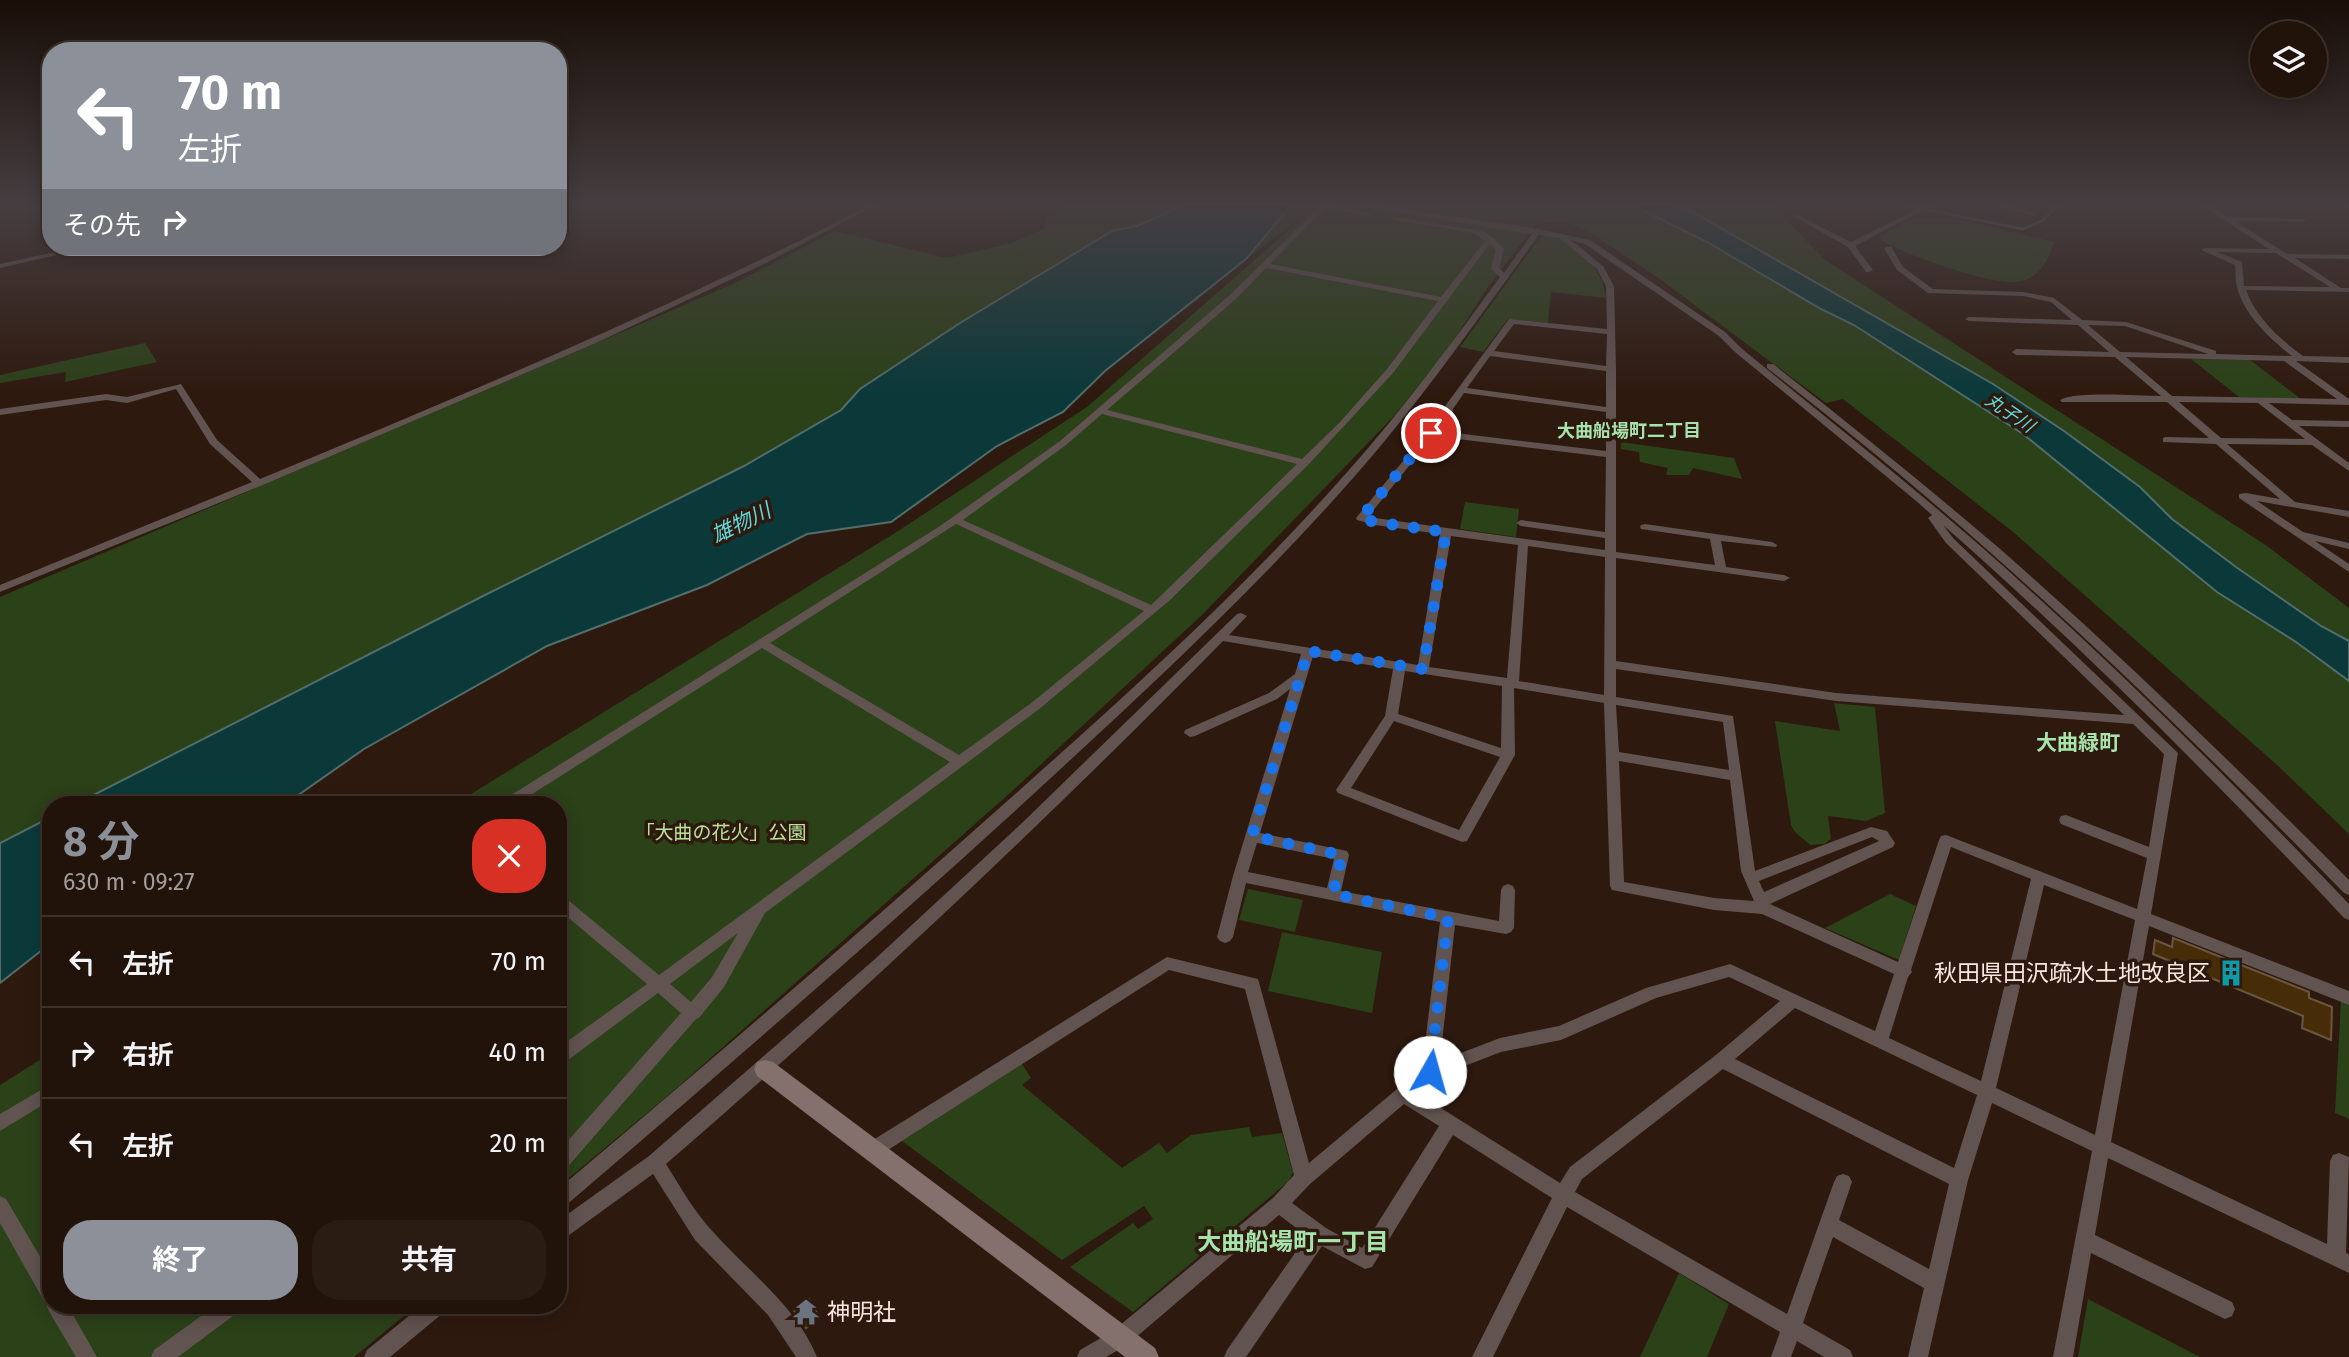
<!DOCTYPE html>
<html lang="ja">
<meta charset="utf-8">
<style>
:root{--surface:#22130a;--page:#2a1c13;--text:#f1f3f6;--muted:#a29e9c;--line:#3f322b;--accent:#8c9099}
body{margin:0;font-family:"Fira Sans","Noto Sans JP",sans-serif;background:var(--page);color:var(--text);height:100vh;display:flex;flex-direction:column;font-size:26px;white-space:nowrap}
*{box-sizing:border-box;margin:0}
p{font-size:23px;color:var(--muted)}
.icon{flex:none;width:38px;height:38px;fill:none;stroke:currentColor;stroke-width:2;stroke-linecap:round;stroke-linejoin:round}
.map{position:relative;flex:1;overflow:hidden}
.panel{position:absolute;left:42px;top:796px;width:525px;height:518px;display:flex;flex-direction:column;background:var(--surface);border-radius:28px;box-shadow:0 4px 18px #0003,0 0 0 2px var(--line)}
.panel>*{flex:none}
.hud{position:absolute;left:42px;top:42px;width:525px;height:214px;border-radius:28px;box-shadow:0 4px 18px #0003,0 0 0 2px var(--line);background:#8c9099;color:#fff;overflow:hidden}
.tools{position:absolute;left:2250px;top:21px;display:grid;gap:14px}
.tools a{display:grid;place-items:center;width:77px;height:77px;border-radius:50%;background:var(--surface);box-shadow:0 4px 18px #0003,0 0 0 2px var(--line);font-size:35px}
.pin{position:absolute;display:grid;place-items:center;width:60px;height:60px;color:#fff;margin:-30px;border:4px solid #fff;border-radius:50%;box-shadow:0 2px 7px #0007}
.me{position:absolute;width:77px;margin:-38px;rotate:7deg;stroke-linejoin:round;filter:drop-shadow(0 0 5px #0008)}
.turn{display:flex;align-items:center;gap:24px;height:147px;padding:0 21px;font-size:32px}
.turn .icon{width:91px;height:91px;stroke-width:2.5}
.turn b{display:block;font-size:49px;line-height:60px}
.then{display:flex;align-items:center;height:66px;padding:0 21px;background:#0003;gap:14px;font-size:26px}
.round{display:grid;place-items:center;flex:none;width:74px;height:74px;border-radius:28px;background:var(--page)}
.overview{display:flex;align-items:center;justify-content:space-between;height:119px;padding:0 21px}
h1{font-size:42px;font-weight:700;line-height:52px;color:var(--accent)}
.cta{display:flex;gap:14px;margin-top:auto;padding:14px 21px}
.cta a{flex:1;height:80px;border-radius:28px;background:var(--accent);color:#fff;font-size:28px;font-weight:700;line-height:80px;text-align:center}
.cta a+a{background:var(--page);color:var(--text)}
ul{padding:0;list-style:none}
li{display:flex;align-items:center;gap:21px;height:91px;padding:0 21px;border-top:2px solid var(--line)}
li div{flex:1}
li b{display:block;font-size:26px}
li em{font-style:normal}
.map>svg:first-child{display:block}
.green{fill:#2b4118}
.water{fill:#0b393a;stroke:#526d6c;stroke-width:2}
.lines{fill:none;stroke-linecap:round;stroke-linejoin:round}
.stream{stroke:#526d6c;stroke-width:2.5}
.building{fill:#472d07;stroke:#685641;stroke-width:2}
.street{fill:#605350;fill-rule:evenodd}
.secondary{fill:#84706c;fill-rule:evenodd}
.highway{fill:#ba9a95;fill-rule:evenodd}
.route{stroke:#1a73e8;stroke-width:12;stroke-dasharray:0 21.6}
.labels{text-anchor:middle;stroke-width:7;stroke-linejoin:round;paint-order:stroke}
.far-water-label{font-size:18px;font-style:italic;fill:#5edadd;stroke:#2e190e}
.far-neighbourhood-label{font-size:18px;font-weight:bold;fill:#a6e4ac;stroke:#2e190e}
.park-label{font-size:19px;fill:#b9e499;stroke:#2e190e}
.water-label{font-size:21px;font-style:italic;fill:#5edadd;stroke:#2e190e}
.neighbourhood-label{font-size:21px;font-weight:bold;fill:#a6e4ac;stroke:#2e190e}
.near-poi-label{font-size:23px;fill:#f7e7e0;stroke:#2e190e;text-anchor:end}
.near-neighbourhood-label{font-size:24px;font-weight:bold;fill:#a6e4ac;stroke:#2e190e}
</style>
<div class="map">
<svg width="2349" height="1357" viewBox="0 0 2349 1357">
<rect width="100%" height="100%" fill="#2e190e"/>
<g class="green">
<path d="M1068,204H1187L1137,226L1112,231L960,323L860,389L842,410L744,466L74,805H51V817L0,843V597L636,326L737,282L835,231L947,258L1012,243L1044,229L1046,219Z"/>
<path d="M1292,204H1630L1653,214L1854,325L2023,434L2217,592L2296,642L2349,681V834L2276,764L2012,531L1843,399L1826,403L1657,277L1592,234L1565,221L1536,224L1488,287L1446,352L1394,416L1203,614L1010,793L670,1094L558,1187V805H453L895,533L1087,407L1315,207L1246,259Z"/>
<path d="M1667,204H1771L1825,260L2267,546L2349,608V641L2321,626L2236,567L2172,519L2140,487L2064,431L1993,384L1698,215Z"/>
<path d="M1919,217L1953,218L2054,242C2048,260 2041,276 2021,281C1995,288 1904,254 1881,240L1880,236L1910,219Z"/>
<path d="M1547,235C1576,240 1604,270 1606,298L1551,292L1548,323L1508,319L1483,352L1460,347L1541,236Z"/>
<path d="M145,343L157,362L65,382L66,372L0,383V375Z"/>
<path d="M2191,359L2250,360L2301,399L2239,397Z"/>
<path d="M1621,442L1734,458L1742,479L1693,468L1689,475H1666L1668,468L1640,462L1639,452L1621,449Z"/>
<path d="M1465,502L1519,509L1516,537L1460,529Z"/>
<path d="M1834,703L1875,707L1885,813L1866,821L1828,816L1831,839L1824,844L1810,845L1795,832L1791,825L1775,721L1840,731Z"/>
<path d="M1248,889L1303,900L1295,932L1239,920Z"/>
<path d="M1890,894L1916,906L1899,960L1825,928Z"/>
<path d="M1282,932L1382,952L1372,1013L1268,991Z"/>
<path d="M2341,1000L2349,1003V1119L2335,1113Z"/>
<path d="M51,1053V1306H416L354,1357H0V1085Z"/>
<path d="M1022,1064L1031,1078L1022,1085L1122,1168L1159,1143L1167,1153L1191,1135L1249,1127L1252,1137L1282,1133L1293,1172L1289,1181L1133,1312L1070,1267L1133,1223L1138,1229L1153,1219L1144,1206L1062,1260L902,1141Z"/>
<path d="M1679,1273L1729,1304L1707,1357H1640Z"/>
<path d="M2088,1299L2200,1357H2078Z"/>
</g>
<g class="water">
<path d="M1187,204H1292L1246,259L1105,371L1063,412L997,446L891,522L807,534L707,585L547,646L364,749L284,805H74L487,594L744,466L841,410L860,389L960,323L1112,231L1137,226Z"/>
<path d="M1630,204H1667L1698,215L1993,384L2064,431L2140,487L2172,519L2236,567L2321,626L2349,641V681L2296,642L2217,592L2023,434L1854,325L1821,309L1707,242Z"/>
<path d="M51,817V943L0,983V843Z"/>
</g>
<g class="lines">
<g class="stream">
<path d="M1903,204L1916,207"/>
<path d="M1928,210L2023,229L2042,221L2059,204"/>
</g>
</g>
<g class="building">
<path d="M2173,938L2309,992V998L2332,1007L2331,1040L2302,1028L2303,1016L2153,954L2155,940L2172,947Z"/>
<path d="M809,1299L818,1315L814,1317L816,1321L806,1328L793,1309Z"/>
</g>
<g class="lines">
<g class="street">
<path d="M871,204H878L766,263L596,343L263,485L0,592V585L252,482L210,444L176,389L127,403L106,400L0,415V409L106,394L127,397L181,384L217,440L260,479C467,393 673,308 871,204Z"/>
<path d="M1322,204L1374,214L1371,216L1325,208L1270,264L1441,297L1485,241L1477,235L1469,232L1395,220L1393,219V217L1483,231L1494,238L1504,249L1499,268L1504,273L1532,234L1358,206L1355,204H1368L1538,229L1590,240L1725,332L1741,348C1820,413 1900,476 1977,543C2107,657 2230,779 2349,904V920L2344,918C2216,781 2084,649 1943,525L1954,539L2178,753L2151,914L2349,991V1005L2149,926L2111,1142L2327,1244L2330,1161L2333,1155L2339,1153L2349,1157L2346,1253L2349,1254V1273L2108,1158L2095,1235L2232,1302L2235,1309L2232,1316L2225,1319L2091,1253L2073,1357H2053L2092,1151L1992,1103L1968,1180L1928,1357H1908L1924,1288L1833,1237L1803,1323L1850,1350L1853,1357H1824L1797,1341L1791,1357H1771L1780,1332L1567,1207L1493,1357H1472L1552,1198L1453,1135L1372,1267L1365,1269L1322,1246L1246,1357H1224L1227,1350L1307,1236L1279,1215L1127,1345L1106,1357H1077L1080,1350L1113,1331L1273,1198L1294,1175L1245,989L1169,970L877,1157L871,1159L865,1157L862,1151L865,1145L1167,957L1258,979L1309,1163L1422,1068L1440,922L1246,883L1233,937L1230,941L1225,943L1220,941L1217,937L1233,876L1290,689L1277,699L1195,736L1190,737L1184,733L1185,730L1269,693L1295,674L1301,654L1223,641C1044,823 859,997 666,1164C681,1188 695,1213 715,1234C751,1274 796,1306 817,1357H796L768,1315L695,1240L653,1174L565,1238L558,1241V1221L649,1156L875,959L1022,823L1237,614L1241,613L1247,616L1229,635L1418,665L1440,534L1375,525L1357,520L1356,518L1428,431H1438L1443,409L1509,319L1607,329L1606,286L1597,269L1559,238L1539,235C1479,317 1421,401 1354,477C1253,592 1140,696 1028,799C876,938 720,1073 564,1207L558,1210V1189C715,1057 870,924 1023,787C1136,686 1249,584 1349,470C1403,409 1452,343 1500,277L1491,269L1496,250L1490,244L1488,246L1393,373L1308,465L1169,601L1038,710L765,913L724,987L699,1018L696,1019L564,1171L558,1173V1152L681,1013L658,993L564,1063L558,1065V1048L647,984L558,909V894L563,896L659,975L950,762L762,648L515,805H498L500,802L940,526L1060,441L1231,294ZM1571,240L1585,244L1719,336L1735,352L1915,500L1932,515L1928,518L1946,543L2124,715L1836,693L1616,661V558L1784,581L1790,578L1784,575L1726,567L1721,541L1776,547L1777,545L1772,542L1645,524L1641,525L1640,527L1641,529L1710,539L1715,565L1616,552V369L1614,286L1603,266ZM1266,268L1438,301L1387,369L1340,422L1302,459L1107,410L1237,298ZM1514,324L1607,334L1606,366L1494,351ZM1490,356L1606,371V407L1467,388ZM1464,393L1606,412V451L1447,432L1453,409ZM1102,414L1297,464L1151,605L963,520L1066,445ZM1433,436L1606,457L1605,532L1521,520L1516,523L1521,526L1605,538V550L1368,517ZM956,524L1144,611L1030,704L959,755L770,643ZM1451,536L1518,545L1507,678L1429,667ZM1528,546L1605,557L1604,695L1519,681ZM1313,656L1393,669L1385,716L1338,787L1336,790L1338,793L1462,842L1467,841L1515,755L1514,688L1604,703L1610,886L1612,890L1714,910L1762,914L1894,974L1875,1031L1730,964L1646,988L1559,1026L1500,1038L1440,1061L1455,925L1506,934L1511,932L1514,928L1515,890L1513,886L1508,884L1503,886L1501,890L1499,921L1341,891L1349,855L1347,851L1260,833ZM1616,669L1836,701L2133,724L2164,754L2149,847L2066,815L2061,816L2059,820L2061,824L2147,858L2137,909L1946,835L1941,836L1939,840L1898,962L1770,904L1893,847L1895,843L1887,831L1871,827L1755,871L1733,716L1616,697ZM1405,671L1502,686L1501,748L1398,714ZM1616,705L1723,722L1729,770L1619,752ZM1394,721L1500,757L1459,830L1351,788ZM1619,761L1730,780L1741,871L1754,901L1714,898L1624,882ZM1872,837L1879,841L1764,892L1759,881ZM1257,843L1334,859L1327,888L1248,872ZM1951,847L2031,879L1981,1081L1889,1038L1908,977L1912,972L1911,970ZM2044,885L2135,920L2095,1135L1996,1088ZM738,933L712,977L691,1002L670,984ZM1729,977L1780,1001L1716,1055L1570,1167L1560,1183L1417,1093L1436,1077L1501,1052L1561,1040L1656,998ZM1795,1008L1977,1095L1954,1168L1735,1059ZM1723,1069L1949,1184L1929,1269L1839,1220L1852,1182L1849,1176L1843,1174L1837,1176L1834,1182L1787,1314L1575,1192L1582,1179ZM1404,1104L1439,1126L1362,1248L1326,1228L1292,1203L1310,1184Z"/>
<path d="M1928,204H1935L1855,246L1873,270L1869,272H1866L1848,247L1791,215L1796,214L1851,242Z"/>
<path d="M1991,204H2001L2038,214L2035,216Z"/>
<path d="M2209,206L2228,217L2304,219L2306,220L2302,222L2235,221L2287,254L2349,255V259L2295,258L2341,288H2349V292L2246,290C2256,318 2280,339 2303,356L2349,357V363L2296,361L2349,399V405L2269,403L2292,420L2349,421V427L2299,426L2349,463V471L2312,445L2227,444L2295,502L2349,511V517L2257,501L2303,532L2349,543V549L2315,541L2349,564V572L2239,498V494L2246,493L2280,499L2216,444L2163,442V438L2166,437L2209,438L2167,402H2062L2060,400C2076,391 2139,396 2161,396L2115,357L2016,355L2012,352L2016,349L2109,352L2078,325L1969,321L1965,319L1969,317L2072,320L2051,302L2023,296L1928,293L1897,270L1884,248L1891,246L1903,267L1933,289L2023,292L2054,298L2082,320L2126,322L2216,351V354L2292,356C2270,339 2244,315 2237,287C2235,280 2236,272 2235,265L2201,250L2205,248L2269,249L2207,209L2206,208ZM2217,252L2276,253L2330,287L2244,286L2242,262ZM2088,325L2125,326L2208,354L2120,352ZM2126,357L2284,361L2337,399L2172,396ZM2179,402L2258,403L2305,439L2221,438Z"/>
<path d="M78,247H91L0,268V264Z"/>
<path d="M1767,364H1773C1850,424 1925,485 1999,548C2120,654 2235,766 2349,880V895L2344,893C2230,777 2114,662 1992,554C1919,489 1844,428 1767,368Z"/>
<path d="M51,1084V1100L0,1131V1114Z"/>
<path d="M0,1196L6,1199L51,1275V1306H68L97,1357H76L50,1313L47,1306L49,1303L44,1301L0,1223Z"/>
<path d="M215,1306H240L237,1313L178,1357H151L154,1350Z"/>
<path d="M421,1306H446L443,1313L390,1357H364L367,1350Z"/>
</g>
<path class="secondary" d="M765,1060L773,1062L1155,1348L1159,1357H1125L757,1076L754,1069L757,1062Z"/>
<path class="highway" d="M2340,204H2349V209Z"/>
</g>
<linearGradient id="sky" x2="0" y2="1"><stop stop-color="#190e08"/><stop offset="0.52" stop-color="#463e41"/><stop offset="1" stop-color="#463e41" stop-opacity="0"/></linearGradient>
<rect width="2349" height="394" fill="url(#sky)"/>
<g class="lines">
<path class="route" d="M1430,1072L1448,918L1333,894L1342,855L1252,836L1308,651L1423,669L1446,532L1375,522L1361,518L1431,433"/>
</g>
<defs>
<g id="building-bare" transform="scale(2.1)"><path d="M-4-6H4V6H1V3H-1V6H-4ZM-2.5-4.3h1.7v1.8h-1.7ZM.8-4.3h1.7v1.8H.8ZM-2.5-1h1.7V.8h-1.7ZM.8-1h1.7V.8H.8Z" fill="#0f9aa8" stroke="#2e190e" stroke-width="2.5" paint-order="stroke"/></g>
<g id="temple-bare" transform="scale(2.1)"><path d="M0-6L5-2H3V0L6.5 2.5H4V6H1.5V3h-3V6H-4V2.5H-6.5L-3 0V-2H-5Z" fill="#6b7280" stroke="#2e190e" stroke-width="2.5" paint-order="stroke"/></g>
</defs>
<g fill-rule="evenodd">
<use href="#building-bare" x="2231" y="973"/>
<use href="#temple-bare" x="806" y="1312"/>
</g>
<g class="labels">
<g class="far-water-label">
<text transform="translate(2010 413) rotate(34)" y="6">丸子川</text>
</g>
<g class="far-neighbourhood-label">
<text x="1629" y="437">大曲船場町二丁目</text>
</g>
<g class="park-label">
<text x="721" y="839">「大曲の花火」公園</text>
</g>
<g class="water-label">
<text transform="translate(741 523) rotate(-26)" y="7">雄物川</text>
</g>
<g class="neighbourhood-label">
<text x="2078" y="750">大曲緑町</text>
</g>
<g class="near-poi-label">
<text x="2210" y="981">秋田県田沢疏水土地改良区</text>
<text x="827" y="1320" text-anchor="start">神明社</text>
</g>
<g class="near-neighbourhood-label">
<text x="1293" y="1250">大曲船場町一丁目</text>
</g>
</g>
</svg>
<div class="tools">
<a><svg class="icon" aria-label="layers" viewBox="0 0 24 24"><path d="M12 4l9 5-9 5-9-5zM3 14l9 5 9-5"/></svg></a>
</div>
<div class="pin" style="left:1431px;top:433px;background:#d93025"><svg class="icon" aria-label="arrive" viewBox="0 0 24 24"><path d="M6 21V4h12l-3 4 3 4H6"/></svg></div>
<svg class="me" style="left:1430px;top:1072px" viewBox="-20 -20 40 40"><circle r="19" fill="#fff"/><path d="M0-13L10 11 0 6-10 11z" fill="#1a73e8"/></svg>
<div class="hud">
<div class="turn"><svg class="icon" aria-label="left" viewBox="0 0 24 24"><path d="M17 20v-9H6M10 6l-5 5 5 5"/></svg><div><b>70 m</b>左折</div></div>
<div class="then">その先<svg class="icon" aria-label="right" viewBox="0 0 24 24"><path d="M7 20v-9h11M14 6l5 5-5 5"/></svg></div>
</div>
<section class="panel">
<div class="overview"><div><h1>8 分</h1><p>630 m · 09:27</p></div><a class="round" style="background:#d93025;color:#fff"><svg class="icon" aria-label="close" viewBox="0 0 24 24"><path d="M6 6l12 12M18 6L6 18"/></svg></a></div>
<ul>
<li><svg class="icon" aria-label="left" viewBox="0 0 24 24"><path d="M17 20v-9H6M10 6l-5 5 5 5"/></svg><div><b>左折</b></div><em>70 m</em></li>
<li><svg class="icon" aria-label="right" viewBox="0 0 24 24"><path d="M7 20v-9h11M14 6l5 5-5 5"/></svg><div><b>右折</b></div><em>40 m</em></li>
<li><svg class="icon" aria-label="left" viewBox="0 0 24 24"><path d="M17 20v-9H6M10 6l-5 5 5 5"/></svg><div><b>左折</b></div><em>20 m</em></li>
</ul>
<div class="cta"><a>終了</a><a>共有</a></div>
</section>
</div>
